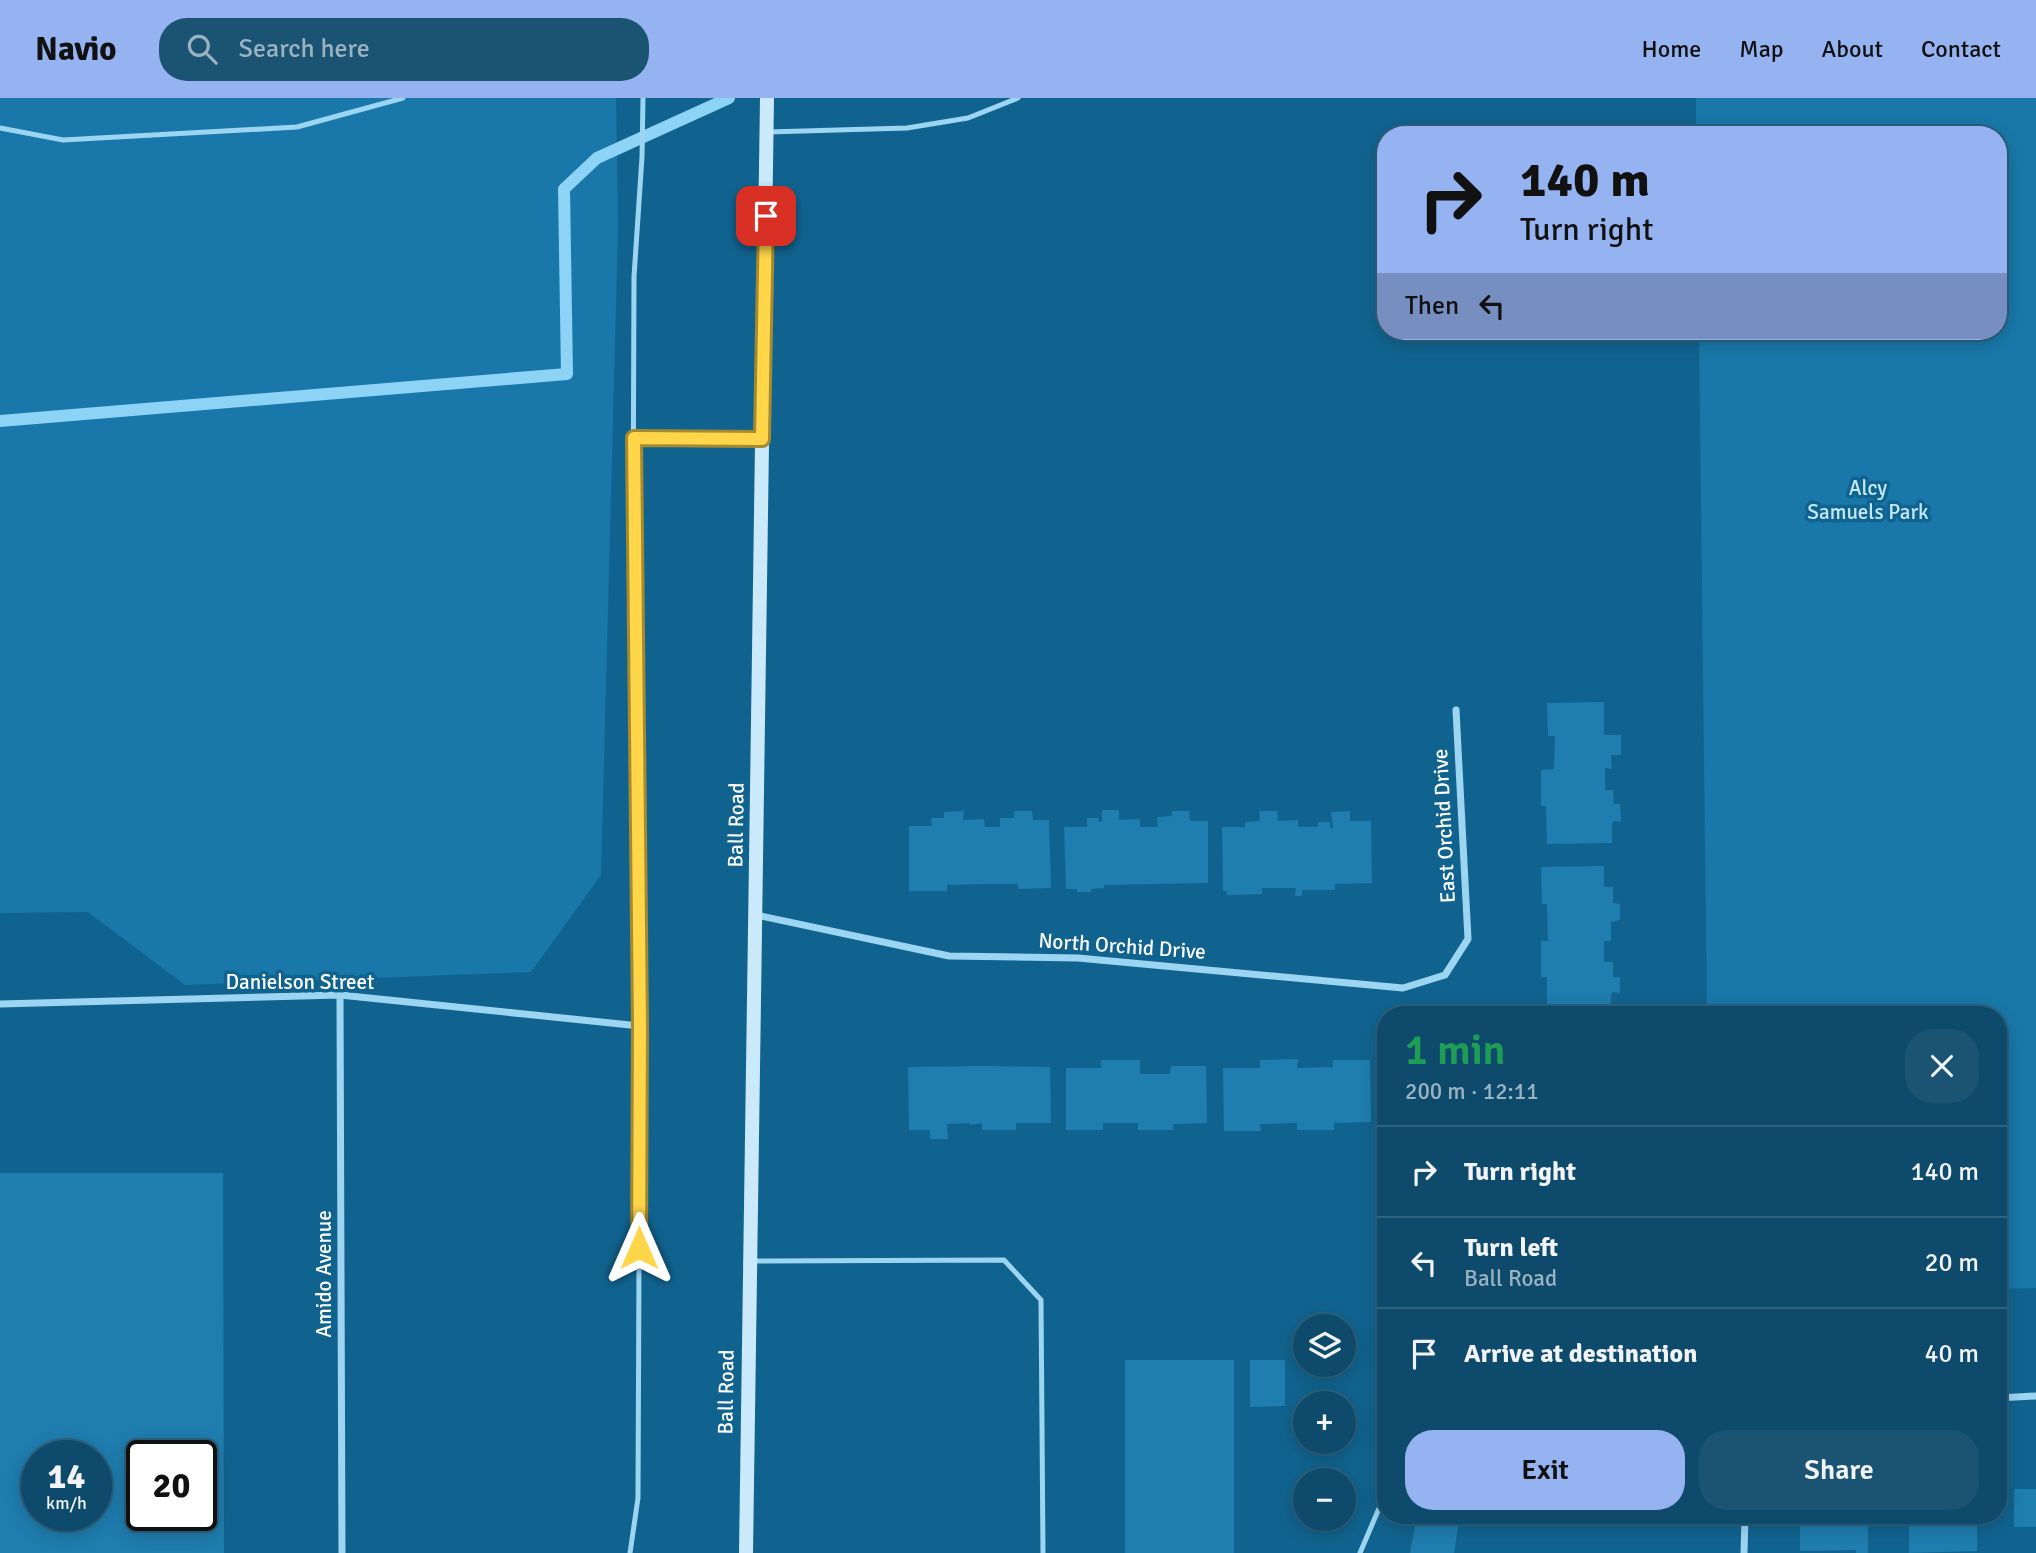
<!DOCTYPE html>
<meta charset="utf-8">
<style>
:root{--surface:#0d4a6b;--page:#1b5473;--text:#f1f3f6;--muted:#9ab3c1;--line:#2d627e;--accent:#95b2f1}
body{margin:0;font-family:Signika,sans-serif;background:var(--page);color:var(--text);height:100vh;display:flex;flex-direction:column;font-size:26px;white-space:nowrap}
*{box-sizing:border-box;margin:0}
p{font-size:23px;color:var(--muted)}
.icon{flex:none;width:38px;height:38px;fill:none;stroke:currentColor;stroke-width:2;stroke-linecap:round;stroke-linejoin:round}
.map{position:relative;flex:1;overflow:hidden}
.details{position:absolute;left:1377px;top:908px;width:630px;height:518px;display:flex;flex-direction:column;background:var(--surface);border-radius:28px;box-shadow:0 4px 18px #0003,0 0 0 2px var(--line)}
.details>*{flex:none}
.hud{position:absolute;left:1377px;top:28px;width:630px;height:214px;border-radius:28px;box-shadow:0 4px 18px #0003,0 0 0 2px var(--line);background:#95b2f1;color:#111;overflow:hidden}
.tools{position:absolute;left:1293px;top:1216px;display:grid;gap:14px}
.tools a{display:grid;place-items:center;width:63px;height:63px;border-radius:50%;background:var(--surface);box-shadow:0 4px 18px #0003,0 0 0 2px var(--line);font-size:35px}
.speed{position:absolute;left:21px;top:1342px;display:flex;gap:14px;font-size:35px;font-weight:700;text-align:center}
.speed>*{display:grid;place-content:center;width:91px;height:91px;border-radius:50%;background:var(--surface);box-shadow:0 4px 18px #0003,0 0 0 2px var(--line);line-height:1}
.speed small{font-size:18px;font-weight:400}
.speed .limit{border:4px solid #111;border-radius:10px;background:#fff;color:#111}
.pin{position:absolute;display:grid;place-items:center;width:60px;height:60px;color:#fff;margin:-30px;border-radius:14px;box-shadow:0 4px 10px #0006}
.me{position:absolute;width:77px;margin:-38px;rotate:0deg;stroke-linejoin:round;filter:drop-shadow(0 0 5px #0008)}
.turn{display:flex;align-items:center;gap:24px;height:147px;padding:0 28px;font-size:32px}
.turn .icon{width:91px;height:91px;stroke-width:2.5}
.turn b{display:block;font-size:49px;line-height:60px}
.then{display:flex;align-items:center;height:66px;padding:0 28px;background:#0003;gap:14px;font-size:26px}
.round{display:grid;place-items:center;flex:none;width:74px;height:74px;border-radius:28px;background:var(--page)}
.headline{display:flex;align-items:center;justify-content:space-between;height:119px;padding:0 28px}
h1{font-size:42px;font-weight:600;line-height:52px;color:#1e9e55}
.primary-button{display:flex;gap:14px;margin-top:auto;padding:14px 28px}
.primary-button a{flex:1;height:80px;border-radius:28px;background:var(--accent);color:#111;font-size:28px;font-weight:600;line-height:80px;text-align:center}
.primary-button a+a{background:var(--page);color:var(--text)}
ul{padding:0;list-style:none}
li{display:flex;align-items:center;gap:21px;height:91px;padding:0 28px;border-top:2px solid var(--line)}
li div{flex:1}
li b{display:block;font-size:26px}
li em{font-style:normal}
header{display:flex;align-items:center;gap:42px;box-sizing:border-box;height:98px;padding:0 35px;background:var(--accent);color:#111}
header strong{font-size:33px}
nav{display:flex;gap:38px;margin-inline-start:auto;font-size:24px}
.search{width:490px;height:63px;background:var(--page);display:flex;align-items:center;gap:18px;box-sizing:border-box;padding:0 24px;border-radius:28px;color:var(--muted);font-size:26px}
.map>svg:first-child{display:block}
.green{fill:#1978a9}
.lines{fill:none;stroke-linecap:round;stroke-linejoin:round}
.stream{stroke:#8dd3f5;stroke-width:12}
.building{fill:#1f7daf;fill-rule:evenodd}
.service{stroke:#9cd5f2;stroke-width:5}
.minor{stroke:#9cd5f2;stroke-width:7}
.secondary{stroke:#caeafc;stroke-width:14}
.route-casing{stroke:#a68a30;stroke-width:18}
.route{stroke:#ffd54a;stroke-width:12}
.labels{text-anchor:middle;stroke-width:7;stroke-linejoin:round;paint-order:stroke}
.park-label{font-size:21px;fill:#c3e9fd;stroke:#11638f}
.street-label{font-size:21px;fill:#fff;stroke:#11638f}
</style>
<header>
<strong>Navio</strong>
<div class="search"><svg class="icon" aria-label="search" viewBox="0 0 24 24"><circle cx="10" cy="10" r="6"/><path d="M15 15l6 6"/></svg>Search here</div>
<nav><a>Home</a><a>Map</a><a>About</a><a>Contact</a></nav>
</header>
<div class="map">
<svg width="2036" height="1455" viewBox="0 0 2036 1455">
<rect width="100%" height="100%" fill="#11638f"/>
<g class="green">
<path d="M0,0H616L618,130L601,777L531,874L185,887L88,814L0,815Z"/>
<path d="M1696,0H2036V1190L1999,1191L1998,917H1707L1699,233H1998V37H1696Z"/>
</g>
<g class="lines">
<path class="stream" d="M0,323L567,276L564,91L597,60L729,0"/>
</g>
<g class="building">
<path d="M1604,604V637H1621V657H1611L1612,671L1605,670V692H1613L1614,706H1620L1621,724L1613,723L1612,726V745L1547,746L1546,708H1541V672L1554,671L1555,638H1548L1547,605Z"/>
<path d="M1102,712H1119V722L1140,721V729H1158L1157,719L1172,718V713H1189L1190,723H1208V785L1104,787V790L1091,791V794H1077V791H1066L1064,729H1087V720H1098L1099,724H1102Z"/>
<path d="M964,713L963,722L984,721L985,729H1000V720H1014V713H1032L1033,722H1049L1051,790L1018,791V786H986L947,787V793H909V728H932L931,720H944V714Z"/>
<path d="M1259,713H1277L1278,723L1298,722V729H1318V724H1330V730H1333L1331,714L1350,713V723H1371L1372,785L1335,786V792H1302V798H1295L1296,790H1262V796L1227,797V793H1223L1222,729H1245V724L1260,723Z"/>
<path d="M1604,768V789H1613V805L1620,806V822L1611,824V843H1604V864H1613V879H1620V895L1613,894L1611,897V917H1547V879H1541V843H1548L1547,806H1542L1541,769Z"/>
<path d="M1298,961L1297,970L1333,969V962H1370L1371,1024L1334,1025V1032H1297V1025L1260,1026L1261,1033H1224L1223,970H1260V962Z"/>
<path d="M1101,962H1140V976H1170L1171,968H1206L1207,1025L1173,1026V1032H1138V1025H1103V1032H1066V970H1101Z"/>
<path d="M984,968L1050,969L1051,1025H1016V1032H982V1025L970,1027V1025L947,1026L948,1041H930V1032H909L908,969Z"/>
<path d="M0,1075H223L224,1455H0ZM37,1358H96V1418H37ZM142,1358H201V1418H142Z"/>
<rect x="1125" y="1262" width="109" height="193"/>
<path d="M1250,1262H1285V1308L1250,1309Z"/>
<rect x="2014" y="1391" width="22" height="38"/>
<path d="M1417,1418H1460L1454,1455H1410Z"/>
<path d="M1800,1418H1868V1455H1856V1452L1800,1453Z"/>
<path d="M1909,1418H1977V1453L1909,1455Z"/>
</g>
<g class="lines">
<g class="service">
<path d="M0,30L63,42L297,29L403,0"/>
<path d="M768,34L907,30L968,20L1018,0"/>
<path d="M634,340L760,341"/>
<path d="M751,1163L1004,1162L1041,1202L1043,1455"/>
<path d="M630,1455L638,1400L640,928L633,448L634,179L642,59L643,0"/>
<path d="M1360,1455L1386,1394"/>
</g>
<g class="minor">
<path d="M756,817L949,858L1078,860L1403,890L1445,877L1468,841L1456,612"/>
<path d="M340,897L342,1455"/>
<path d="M0,906L340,897L640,928"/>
<path d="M1998,1300L2036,1298"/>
<path d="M1744,1455L1745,1418"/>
</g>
<path class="secondary" d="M746,1455L767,0"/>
</g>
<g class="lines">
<g class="route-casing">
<path id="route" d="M639,1150L640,928L634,340L762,341L766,118"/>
</g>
<use href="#route" class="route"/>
</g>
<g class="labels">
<g class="park-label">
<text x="1868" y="397">Alcy<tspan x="1868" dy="24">Samuels Park</tspan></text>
</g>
<g class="street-label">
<text transform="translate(736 727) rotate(-89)" y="7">Ball Road</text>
<text transform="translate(1444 728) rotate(-93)" y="7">East Orchid Drive</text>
<text transform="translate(1122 848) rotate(4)" y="7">North Orchid Drive</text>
<text x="300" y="891">Danielson Street</text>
<text transform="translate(324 1176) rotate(-90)" y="7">Amido Avenue</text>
<text transform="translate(726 1294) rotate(-89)" y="7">Ball Road</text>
</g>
</g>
</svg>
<div class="tools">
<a><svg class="icon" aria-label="layers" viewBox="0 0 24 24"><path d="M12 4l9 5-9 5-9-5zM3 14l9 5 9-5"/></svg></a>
<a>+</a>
<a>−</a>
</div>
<div class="speed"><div>14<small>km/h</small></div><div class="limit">20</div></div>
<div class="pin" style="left:766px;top:118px;background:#d93025"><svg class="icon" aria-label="arrive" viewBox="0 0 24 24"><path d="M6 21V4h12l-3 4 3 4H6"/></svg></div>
<svg class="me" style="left:639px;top:1150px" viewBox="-20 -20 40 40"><path d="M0-17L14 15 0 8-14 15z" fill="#ffd54a" stroke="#fff" stroke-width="4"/></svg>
<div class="hud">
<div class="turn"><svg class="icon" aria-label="right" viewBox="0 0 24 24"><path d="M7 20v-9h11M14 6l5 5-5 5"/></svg><div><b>140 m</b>Turn right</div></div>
<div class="then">Then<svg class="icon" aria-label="left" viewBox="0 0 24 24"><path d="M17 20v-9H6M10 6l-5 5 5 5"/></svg></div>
</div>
<section class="details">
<div class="headline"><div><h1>1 min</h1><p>200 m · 12:11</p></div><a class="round"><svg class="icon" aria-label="close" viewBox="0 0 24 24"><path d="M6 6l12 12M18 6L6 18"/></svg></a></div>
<ul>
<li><svg class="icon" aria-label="right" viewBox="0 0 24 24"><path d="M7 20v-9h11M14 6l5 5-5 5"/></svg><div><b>Turn right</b></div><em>140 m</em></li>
<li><svg class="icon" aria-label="left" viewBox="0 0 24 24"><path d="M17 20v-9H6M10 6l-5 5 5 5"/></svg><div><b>Turn left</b><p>Ball Road</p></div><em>20 m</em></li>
<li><svg class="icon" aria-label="arrive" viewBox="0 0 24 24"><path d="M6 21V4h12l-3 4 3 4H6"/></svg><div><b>Arrive at destination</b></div><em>40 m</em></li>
</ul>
<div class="primary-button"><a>Exit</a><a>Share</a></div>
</section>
</div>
